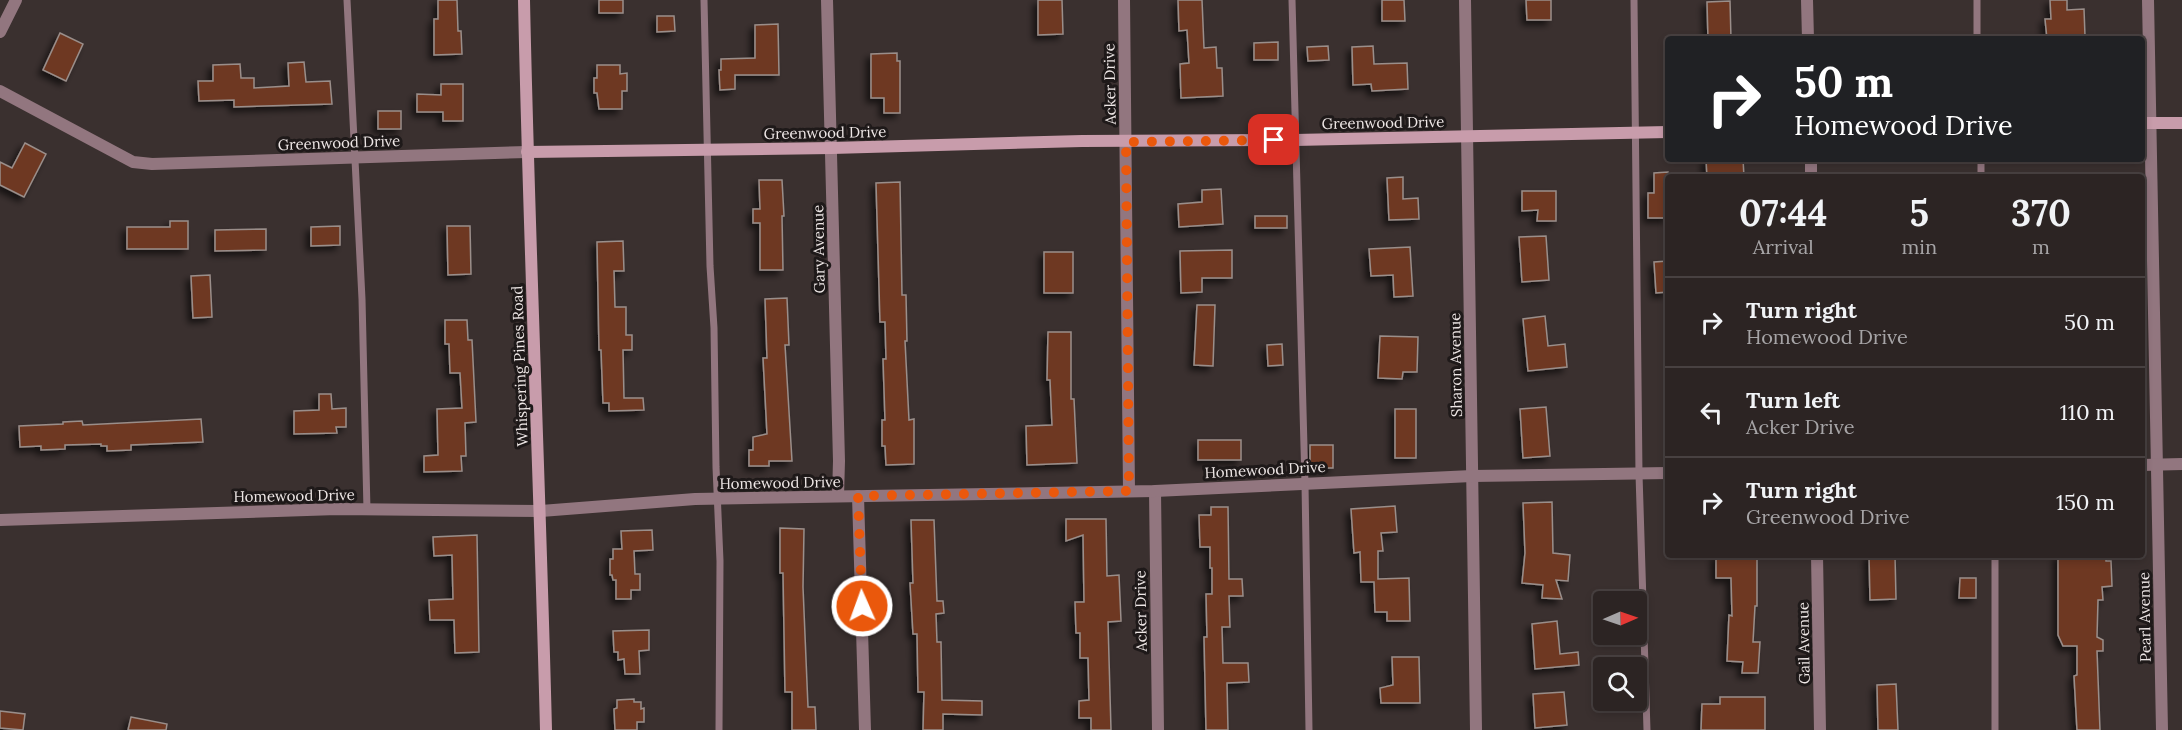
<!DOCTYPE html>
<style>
:root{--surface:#2c2423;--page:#383030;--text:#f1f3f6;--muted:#a6a4a6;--line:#484141}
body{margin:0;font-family:Lora,serif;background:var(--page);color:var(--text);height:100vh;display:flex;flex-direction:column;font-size:22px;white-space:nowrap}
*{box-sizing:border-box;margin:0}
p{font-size:20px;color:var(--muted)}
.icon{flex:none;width:33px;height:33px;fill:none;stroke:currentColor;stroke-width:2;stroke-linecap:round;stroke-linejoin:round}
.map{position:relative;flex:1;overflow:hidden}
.panel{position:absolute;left:1665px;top:174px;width:480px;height:384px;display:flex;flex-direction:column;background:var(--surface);border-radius:6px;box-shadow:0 3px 9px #0003,0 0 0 2px var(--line)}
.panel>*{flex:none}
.top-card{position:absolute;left:1665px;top:36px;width:480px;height:126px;border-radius:6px;box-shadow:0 3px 9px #0003,0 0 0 2px var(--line);background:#202124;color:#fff;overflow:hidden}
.needle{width:39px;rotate:88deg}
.tools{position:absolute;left:1593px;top:591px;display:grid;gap:12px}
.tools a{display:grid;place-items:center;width:54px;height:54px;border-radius:6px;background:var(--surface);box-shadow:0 3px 9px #0003,0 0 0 2px var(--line);font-size:30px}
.pin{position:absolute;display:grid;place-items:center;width:51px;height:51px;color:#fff;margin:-26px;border-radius:12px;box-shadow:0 3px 9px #0006}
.me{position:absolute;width:66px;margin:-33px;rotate:358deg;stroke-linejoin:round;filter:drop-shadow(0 0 4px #0008)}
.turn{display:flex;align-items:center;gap:21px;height:126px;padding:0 30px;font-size:27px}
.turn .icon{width:78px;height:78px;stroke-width:2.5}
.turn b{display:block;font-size:42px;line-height:51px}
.eta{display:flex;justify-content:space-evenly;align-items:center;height:102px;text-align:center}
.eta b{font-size:36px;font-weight:700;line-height:42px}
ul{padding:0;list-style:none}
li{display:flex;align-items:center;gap:18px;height:90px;padding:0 30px;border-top:2px solid var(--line)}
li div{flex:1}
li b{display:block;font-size:22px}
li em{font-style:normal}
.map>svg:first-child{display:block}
.building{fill:#6e3923;stroke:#9a8e8a;stroke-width:1.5;filter:url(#shadow)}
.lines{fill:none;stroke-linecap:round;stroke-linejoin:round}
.lane{stroke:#92767f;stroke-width:7}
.street{stroke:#92767f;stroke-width:12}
.secondary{stroke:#c89cab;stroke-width:12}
.route{stroke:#ea580c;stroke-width:10;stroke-dasharray:0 18}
.labels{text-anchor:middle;stroke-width:6;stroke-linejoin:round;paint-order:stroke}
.street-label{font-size:15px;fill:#eee7e6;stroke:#1e1919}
</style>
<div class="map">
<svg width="2182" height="730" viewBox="0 0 2182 730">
<defs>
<filter id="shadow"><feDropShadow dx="-4.5" dy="4.5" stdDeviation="3" flood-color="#0009"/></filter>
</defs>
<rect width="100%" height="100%" fill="#3a302f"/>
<g class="building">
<path d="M438,0H457L458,31H461L462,54L434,55V19H438Z"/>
<rect x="599" y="0" width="24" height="13"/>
<path d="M1038,0H1062L1063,34L1038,35Z"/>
<path d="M1178,0H1202L1204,48L1216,47L1217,68H1222L1223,96L1181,98L1180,64L1189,63L1187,30L1179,31Z"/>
<path d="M1382,0H1404L1405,21H1382Z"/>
<path d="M1526,0H1551V20H1527Z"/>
<path d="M2050,0H2067V10L2084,9L2085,36H2080V39H2047L2045,19H2051Z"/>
<path d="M1730,1L1731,39H1708L1707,2Z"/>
<path d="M657,16H674L675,31L657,32Z"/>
<path d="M778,24L779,75H735V89L720,90L719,70H721V59L755,58V25Z"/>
<path d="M60,33L83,44L66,81L43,70Z"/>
<path d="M1278,42V60H1254V43Z"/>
<path d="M1328,46L1329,60L1308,61L1307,47Z"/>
<path d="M1373,46L1374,64L1407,63L1408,89L1372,91L1371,84L1353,85L1352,47Z"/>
<path d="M897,53V61H900V113H884V98H871V54Z"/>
<path d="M304,62L306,82L330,81L332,104L234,107V100L199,101L198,81H213V65L240,64L241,78H254V88L289,86L288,63Z"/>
<path d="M597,65H620V74L627,73V91H622V109H599L597,93H594V78H597Z"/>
<path d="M441,84H463V121H443V112H417V94L441,95Z"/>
<rect x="378" y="111" width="23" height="18"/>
<path d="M25,143L46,154L24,197L0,185V162L12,168Z"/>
<path d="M1706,159H1743L1744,177H1707Z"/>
<path d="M1668,172V218H1648V193H1654V173Z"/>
<path d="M1403,177V199L1418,198L1419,219L1389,220L1387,178Z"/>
<path d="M759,180H782L784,216H782L783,270H760V223H753V209H760Z"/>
<path d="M900,182L902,295H906L907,341H905L909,420L914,419V464L886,465L885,446H882V420H885L883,359H886L885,322H880L876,183Z"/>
<path d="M1221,189L1223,224L1179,227L1178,204L1202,202V190Z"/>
<path d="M1522,191H1556V221H1537L1538,210L1522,211Z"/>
<rect x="1255" y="216" width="32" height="12"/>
<path d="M170,221H188V249H127V227H170Z"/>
<path d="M340,226V245L311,246V227Z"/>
<path d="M447,226H470L471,274L448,275Z"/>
<path d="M266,229V250L215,251V230Z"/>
<path d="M1546,236L1549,280L1522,282L1519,237Z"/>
<path d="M623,241L624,271H614L615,307H626V335H632V350H623L624,398H643L644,410L609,411V403H603L601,350H599L597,242Z"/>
<path d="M1410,247L1413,296L1394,297L1393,275L1371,276L1369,249Z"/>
<path d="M1232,250V278H1202V292L1181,293L1180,251Z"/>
<rect x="1044" y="252" width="29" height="41"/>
<path d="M1668,261V292L1656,293L1654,262Z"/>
<path d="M210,275L212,317L193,318L191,276Z"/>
<path d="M787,298L789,345H785L792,461H769V466H749V450H753V437L767,434L763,358H767L765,299Z"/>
<path d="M1197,305H1215L1213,366L1194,365Z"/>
<path d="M1545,316L1548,346L1565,344L1567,367L1528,371L1523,319Z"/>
<path d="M445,320H467L468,340H472L476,422L465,423L466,456H461L462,471L424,472V456L438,455L437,409L462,408L460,373H450L449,344H445Z"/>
<path d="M1048,332H1071V399H1074L1077,463L1027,465L1026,426L1052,425L1050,380H1047Z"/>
<path d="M1380,336L1418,337L1417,372H1403L1402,379L1378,378Z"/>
<path d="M1282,344L1283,365L1268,366L1267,345Z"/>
<path d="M319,394H331L332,409L346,408V427H336L337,433L294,434V411L319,410Z"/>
<path d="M1546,407L1550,456L1523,458L1520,409Z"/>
<rect x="1395" y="409" width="21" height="49"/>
<path d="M201,419L203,442L131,445V450L107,451V446H101V444L65,445V449L41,450V446L20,447L19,426L63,424V422L82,421L83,425Z"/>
<rect x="1198" y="440" width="43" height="20"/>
<rect x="1310" y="445" width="23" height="23"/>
<path d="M1552,502L1553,553L1570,555L1568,581L1556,580L1562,599L1542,598L1543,585L1522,583L1525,553L1523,503Z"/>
<path d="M1395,506L1397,532L1381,533L1383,551H1378V579L1409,578L1410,621H1387V612H1375L1374,582H1361L1360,552L1354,553L1351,509Z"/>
<path d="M1211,507H1228L1229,579H1242L1243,596H1229L1230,627H1222L1223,663H1248L1249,682L1227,683L1228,730H1206L1204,637H1207L1206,594H1212V568H1210V547H1200L1199,515H1211Z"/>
<path d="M1066,519H1106L1107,576L1119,575L1121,621L1108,622L1111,730H1091V718H1079V701L1089,700L1088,658H1080V633H1076L1075,602H1084L1083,535L1066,541Z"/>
<path d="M911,520H934L937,601H943L944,613L936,614L937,642H941L942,700L982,701V715L943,714V730H923L924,692H918L917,634H913L910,583H913Z"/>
<path d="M780,528L804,529L803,587L808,707H815L816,730H792V692H785L783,573H780Z"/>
<path d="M652,530L653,550L634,551L635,574H640V590H631V599H616V580H613L612,575H610V559H613V549H622L621,531Z"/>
<path d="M477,535L479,652L455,653L454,620H430L429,600L453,599L452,555L434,556L433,537Z"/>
<path d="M1716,555H1757V606H1755L1753,642H1760L1758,673H1742L1743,662L1727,661L1729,615L1732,616L1731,578H1716Z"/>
<path d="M1869,555H1895L1896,599L1870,600Z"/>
<path d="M2058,555H2106V561H2111L2112,586L2102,587L2103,600H2098L2097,637L2103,640V651H2097L2100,730H2077L2074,676L2077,675V646H2063L2058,635Z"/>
<path d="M1960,578H1976V598H1959Z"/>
<path d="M1557,621L1560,654L1578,652L1579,665L1535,669L1532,624Z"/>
<path d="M649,630V650L639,651L640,674H625L624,659L618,660V652H614L613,631Z"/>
<path d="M1392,657H1419L1420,703H1381L1380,688L1393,685Z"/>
<path d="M1896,684L1898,730H1878L1877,685Z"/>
<path d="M1564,692L1567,725L1535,728L1533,694Z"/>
<path d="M1720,697H1765V730H1701L1702,704H1720Z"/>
<path d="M634,699V702H641V709L644,708V722H637V730H615L614,709L617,708V700Z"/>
<path d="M0,711L25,714L23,730L0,728Z"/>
<path d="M131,717L167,724L166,730H128Z"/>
</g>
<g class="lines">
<g class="lane">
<path d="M347,0L362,299L367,510"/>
<path d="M704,0L710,266L714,328L716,467L720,561L719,730"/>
<path d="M1292,0L1305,484L1309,730"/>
<path d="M1634,0L1639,474L1647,730"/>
<path d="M1977,0V39"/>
<path d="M1981,159V177"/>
<path d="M1995,730V555"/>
</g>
<g class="street">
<path d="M827,0L839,461L838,496"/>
<path d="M1124,0L1129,491"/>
<path d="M1465,0L1476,730"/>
<path d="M1807,0L1808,39"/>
<path d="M2148,0L2162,730"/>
<path d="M0,32L16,0"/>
<path d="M0,91L133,162L152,164L527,152"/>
<path d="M1811,159V177"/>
<path d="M2142,465L2182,464"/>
<path d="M1155,491L1158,730"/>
<path d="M858,496L865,730"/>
<path d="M0,520L337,509L541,511L695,499L1155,491L1472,476L1668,473"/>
<path d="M1817,555L1820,730"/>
</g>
<g class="secondary">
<path d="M524,0C529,243 540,487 546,730"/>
<path d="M2142,123H2182"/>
<path d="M527,152L832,148L1082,141L1295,140L1668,132"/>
</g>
</g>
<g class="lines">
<path class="route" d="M862,606L858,496L1129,491L1126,142L1274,140"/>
</g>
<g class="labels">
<g class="street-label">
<text transform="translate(1110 84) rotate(-91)" y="5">Acker Drive</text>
<text transform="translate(1383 123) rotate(-1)" y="5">Greenwood Drive</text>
<text transform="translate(825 133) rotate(-1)" y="5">Greenwood Drive</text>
<text transform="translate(339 143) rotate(-2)" y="5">Greenwood Drive</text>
<text transform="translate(819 249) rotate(-91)" y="5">Gary Avenue</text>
<text transform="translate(1456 365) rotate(-91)" y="5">Sharon Avenue</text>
<text transform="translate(520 366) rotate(-92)" y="5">Whispering Pines Road</text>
<text transform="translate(1265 470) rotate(-3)" y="5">Homewood Drive</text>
<text transform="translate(780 483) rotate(-1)" y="5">Homewood Drive</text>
<text transform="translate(294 496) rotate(-1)" y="5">Homewood Drive</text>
<text transform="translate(1141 611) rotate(-91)" y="5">Acker Drive</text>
<text transform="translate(2145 617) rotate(-91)" y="5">Pearl Avenue</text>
<text transform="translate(1804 643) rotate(-91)" y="5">Gail Avenue</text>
</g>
</g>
</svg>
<div class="tools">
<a><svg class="needle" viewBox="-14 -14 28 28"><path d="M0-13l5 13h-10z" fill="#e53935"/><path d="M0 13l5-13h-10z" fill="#a6a4a6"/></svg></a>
<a><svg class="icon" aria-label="search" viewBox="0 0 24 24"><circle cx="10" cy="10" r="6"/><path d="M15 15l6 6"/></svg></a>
</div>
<div class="pin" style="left:1274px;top:140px;background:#d93025"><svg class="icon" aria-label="arrive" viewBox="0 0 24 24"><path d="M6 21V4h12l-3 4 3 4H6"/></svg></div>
<svg class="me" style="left:862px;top:606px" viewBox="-20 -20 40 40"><circle r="17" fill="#ea580c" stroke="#fff" stroke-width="3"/><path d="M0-11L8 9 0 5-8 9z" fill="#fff"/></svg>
<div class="top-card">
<div class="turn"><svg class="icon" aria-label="right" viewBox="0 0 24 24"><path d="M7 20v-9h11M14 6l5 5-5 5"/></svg><div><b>50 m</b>Homewood Drive</div></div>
</div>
<section class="panel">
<div class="eta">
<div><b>07:44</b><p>Arrival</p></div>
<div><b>5</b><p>min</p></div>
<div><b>370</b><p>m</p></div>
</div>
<ul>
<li><svg class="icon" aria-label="right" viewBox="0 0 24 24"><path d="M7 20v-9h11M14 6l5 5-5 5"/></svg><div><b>Turn right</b><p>Homewood Drive</p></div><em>50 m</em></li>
<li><svg class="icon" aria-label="left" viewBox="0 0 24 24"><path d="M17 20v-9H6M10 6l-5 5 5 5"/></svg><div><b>Turn left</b><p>Acker Drive</p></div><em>110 m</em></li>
<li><svg class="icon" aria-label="right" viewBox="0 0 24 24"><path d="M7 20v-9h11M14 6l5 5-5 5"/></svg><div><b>Turn right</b><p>Greenwood Drive</p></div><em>150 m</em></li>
</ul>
</section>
</div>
